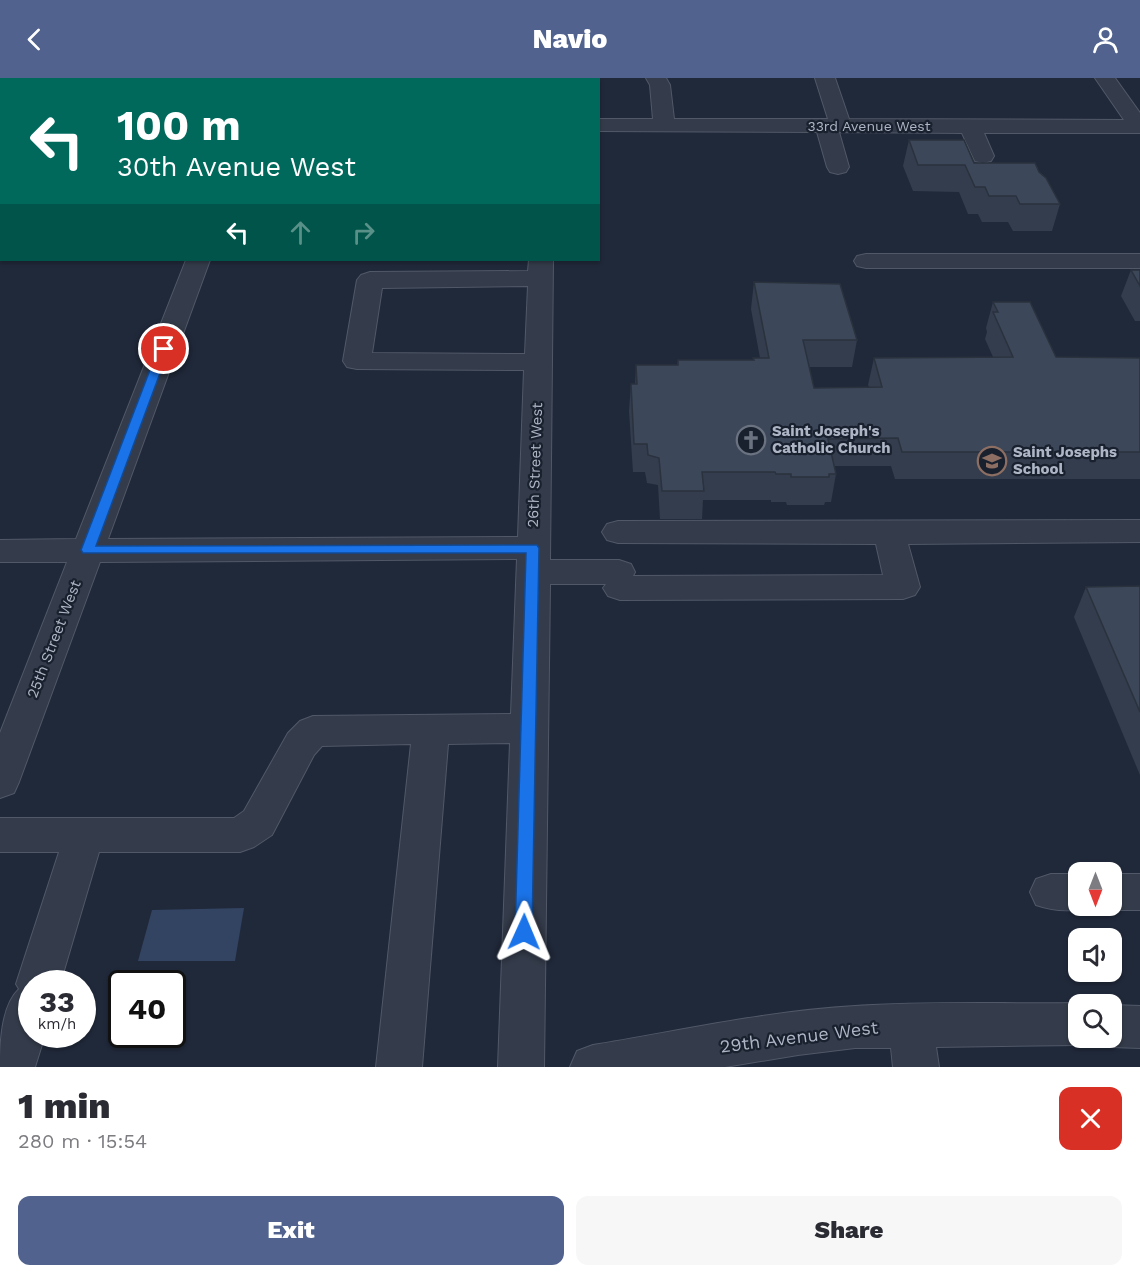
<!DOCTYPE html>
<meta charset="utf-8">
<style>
:root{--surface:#fff;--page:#f7f7f7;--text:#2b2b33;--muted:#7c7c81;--accent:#50628d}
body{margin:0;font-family:"Work Sans",sans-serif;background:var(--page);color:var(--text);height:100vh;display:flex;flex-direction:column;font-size:22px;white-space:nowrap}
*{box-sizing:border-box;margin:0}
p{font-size:20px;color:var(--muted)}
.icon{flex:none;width:33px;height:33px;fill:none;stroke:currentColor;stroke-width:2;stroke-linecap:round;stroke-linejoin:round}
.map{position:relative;height:989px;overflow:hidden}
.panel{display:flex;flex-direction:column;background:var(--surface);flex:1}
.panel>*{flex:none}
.hud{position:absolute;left:0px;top:0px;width:600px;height:183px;box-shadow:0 2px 4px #0004;background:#00695c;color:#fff;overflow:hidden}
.needle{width:39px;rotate:180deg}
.tools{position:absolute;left:1068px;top:784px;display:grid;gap:12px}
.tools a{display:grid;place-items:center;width:54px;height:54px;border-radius:12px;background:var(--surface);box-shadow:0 2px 4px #0004;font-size:30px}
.speed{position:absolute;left:18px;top:892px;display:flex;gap:12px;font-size:30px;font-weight:700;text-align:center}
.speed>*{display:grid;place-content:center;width:78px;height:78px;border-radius:50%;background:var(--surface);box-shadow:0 2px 4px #0004;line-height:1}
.speed small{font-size:15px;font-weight:400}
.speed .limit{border:3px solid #111;border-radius:9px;background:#fff;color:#111}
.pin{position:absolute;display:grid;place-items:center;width:51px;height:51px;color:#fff;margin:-26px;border:3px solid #fff;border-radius:50%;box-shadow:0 2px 6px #0007}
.me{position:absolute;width:66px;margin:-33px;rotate:1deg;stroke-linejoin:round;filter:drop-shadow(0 0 4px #0008)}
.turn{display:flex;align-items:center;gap:21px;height:126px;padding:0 18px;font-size:27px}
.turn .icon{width:78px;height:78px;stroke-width:2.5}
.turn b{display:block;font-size:42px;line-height:51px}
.lanes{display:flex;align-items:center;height:57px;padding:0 18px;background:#0003;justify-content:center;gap:30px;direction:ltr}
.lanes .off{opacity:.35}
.round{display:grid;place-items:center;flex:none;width:63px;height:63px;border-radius:12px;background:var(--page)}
.head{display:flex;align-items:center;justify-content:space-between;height:102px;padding:0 18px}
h1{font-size:36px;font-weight:800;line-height:45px}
.action{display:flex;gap:12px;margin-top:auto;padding:12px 18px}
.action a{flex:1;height:69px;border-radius:12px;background:var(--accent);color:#fff;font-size:24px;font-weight:800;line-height:69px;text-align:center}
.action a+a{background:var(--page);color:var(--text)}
header{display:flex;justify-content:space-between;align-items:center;height:78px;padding:0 18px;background:var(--accent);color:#fff;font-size:27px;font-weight:800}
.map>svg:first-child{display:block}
.green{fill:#22363b}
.water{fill:#334362}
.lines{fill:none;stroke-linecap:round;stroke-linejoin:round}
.minor-casing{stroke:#515968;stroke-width:2}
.minor{fill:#343b4a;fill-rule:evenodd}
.wall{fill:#343d4d}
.building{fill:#3c4759;stroke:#2a323e;stroke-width:1.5}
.route{fill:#1a73e8;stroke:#114b97;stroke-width:1.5}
.labels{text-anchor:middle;stroke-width:4.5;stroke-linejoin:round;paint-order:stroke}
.far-street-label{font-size:14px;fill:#aeb6c6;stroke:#19202e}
.poi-label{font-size:15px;font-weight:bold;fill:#aeb6c6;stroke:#19202e;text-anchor:start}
.street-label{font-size:15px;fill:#aeb6c6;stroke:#19202e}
.near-street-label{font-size:18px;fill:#aeb6c6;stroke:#19202e}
</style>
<header><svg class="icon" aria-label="back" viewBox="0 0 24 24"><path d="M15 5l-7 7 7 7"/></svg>Navio<svg class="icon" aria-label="person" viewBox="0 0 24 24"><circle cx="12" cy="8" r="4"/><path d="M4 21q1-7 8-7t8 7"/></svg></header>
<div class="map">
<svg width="1140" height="989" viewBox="0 0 1140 989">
<rect width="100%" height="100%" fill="#20293a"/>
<path class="green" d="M0,0H387L2,2L0,49Z"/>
<path class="water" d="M244,830L235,883H138L152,832Z"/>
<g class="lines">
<g class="minor-casing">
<g id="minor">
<rect x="535" y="0" width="20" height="2"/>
<path d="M646,0H666L670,7L674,41H828L815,0H835L849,41L1124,42L1095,0H1115L1140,35V55H984L994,78L991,83L983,85L975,83L962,55L839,54L849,89L846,94L838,96L830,94L827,89L817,54L598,53V41H653L650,7Z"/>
<rect x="0" y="119" width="2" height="14"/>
<path d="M866,176H1140V190H866L857,188L854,183L857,178Z"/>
<path d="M186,182H210L108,461L518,459L524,292L357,291L347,289L343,283L357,202L361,197L370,194L528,193L529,182H553L550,482H619L631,486L635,494L633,498L883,497L876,466L618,465L607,462L602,454L607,446L618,443L1140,442V464L908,466L920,509L915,517L903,521L620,522L608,518L603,510L606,506H550L544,989H498L510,665L448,666L422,989H376L411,666L322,668L314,677L272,757L254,769L240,774H99L60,906H32V957H45L35,989H0C0,966 1,928 19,911L16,906L59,774H0V740H234L244,733L288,655L300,643L313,638L511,636L517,481L100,484L19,704L14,715L0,720V655L67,484H0V462L76,461ZM528,208L525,276L372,275L382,210Z"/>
<path d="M1051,796H1078V828H1090C1072,835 1054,833 1036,827L1030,814L1036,801Z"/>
<path d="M1112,796H1140V832H1112L1100,828H1112Z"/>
<path d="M1078,925L1084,927H1078V960L1094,961L1078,967L936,969L939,989H893L891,970H855L798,977L725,989H570L577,973L593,967C679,953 767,933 855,928C929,923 1004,926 1078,925Z"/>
<path d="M1111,927H1112L1140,928V970L1112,969L1096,963L1095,960H1112Z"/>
</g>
</g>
<use href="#minor" class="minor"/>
</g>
<g class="wall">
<path d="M909,62L974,85L1039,94L1060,126L1052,153H1013L1008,144H982L978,136H968L959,114L913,113L903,88Z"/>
<path d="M1131,192H1140V243H1135L1121,218Z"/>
<path d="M754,204L857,262L852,289H809L814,310L869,309L868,307L874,280L993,279L985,261L987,254L986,250L993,224L1056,279L1140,280V401H895L891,388H834L836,396L831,424H825L824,427H787L786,424H771V422H703L702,441H660L658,407L647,405L645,394H633L629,333L631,306H635L636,287H677L678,282H753V280H760L751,231Z"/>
<path d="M1140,508V697L1074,539L1086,509Z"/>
</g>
<g class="building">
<path d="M909,62H964L974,85H1035L1039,94L1046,100L1060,126H1020L1016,118H989L985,109H975L965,87H918Z"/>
<path d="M1131,192H1140V208Z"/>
<path d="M754,204L840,206L857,262H803L814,310L882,309L874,280L1013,279L993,234H998L993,224H1030L1056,279L1140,280V374H902L898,360L828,361L836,396H829V399H791V396H776L775,394H702L704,413H662L659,380L648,377L647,366H634L631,306H637L636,287H678V282H754L753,280H769Z"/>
<path d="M1140,508V634L1086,509Z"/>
</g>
<path class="route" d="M164,268L169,271L96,468L537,467L539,470L532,854L530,859L524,862L517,859L515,854L526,475H83L81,472L158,271Z"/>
<defs>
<g id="church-ring" transform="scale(1.5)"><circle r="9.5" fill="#19202e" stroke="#6b7280" stroke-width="1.5"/><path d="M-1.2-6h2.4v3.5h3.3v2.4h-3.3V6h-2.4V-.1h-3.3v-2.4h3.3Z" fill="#6b7280"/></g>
<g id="school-ring" transform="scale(1.5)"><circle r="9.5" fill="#19202e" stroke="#8d6e63" stroke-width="1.5"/><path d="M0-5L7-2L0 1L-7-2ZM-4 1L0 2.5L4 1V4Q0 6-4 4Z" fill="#8d6e63"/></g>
</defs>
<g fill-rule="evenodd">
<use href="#church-ring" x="751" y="362"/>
<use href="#school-ring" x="992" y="383"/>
</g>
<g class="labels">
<g class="far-street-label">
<text x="869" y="53">33rd Avenue West</text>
</g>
<g class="poi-label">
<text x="772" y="358">Saint Joseph's<tspan x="772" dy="17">Catholic Church</tspan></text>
<text x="1013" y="379">Saint Josephs<tspan x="1013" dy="17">School</tspan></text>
</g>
<g class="street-label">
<text transform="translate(535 387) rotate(-88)" y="5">26th Street West</text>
<text transform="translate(54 561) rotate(-69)" y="5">25th Street West</text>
</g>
<g class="near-street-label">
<text transform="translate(799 959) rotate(-7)" y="6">29th Avenue West</text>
</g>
</g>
</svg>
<div class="tools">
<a><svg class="needle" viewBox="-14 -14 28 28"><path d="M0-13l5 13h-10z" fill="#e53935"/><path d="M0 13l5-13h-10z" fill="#7c7c81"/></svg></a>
<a><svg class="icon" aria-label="sound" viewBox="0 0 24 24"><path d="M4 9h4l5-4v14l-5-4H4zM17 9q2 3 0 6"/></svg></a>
<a><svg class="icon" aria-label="search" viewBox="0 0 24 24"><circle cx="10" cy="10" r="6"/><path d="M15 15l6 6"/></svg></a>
</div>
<div class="speed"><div>33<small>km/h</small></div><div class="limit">40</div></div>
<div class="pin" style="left:164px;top:271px;background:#d93025"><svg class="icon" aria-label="arrive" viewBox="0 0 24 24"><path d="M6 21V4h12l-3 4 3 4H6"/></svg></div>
<svg class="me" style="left:524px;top:854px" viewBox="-20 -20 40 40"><path d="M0-17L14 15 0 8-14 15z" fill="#1a73e8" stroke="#fff" stroke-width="4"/></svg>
<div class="hud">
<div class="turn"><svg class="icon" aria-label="left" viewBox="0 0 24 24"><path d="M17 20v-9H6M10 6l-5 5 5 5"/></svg><div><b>100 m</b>30th Avenue West</div></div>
<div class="lanes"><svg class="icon" aria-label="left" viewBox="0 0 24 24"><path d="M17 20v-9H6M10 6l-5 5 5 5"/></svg><svg class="icon off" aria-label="ahead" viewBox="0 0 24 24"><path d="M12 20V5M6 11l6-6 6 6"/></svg><svg class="icon off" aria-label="right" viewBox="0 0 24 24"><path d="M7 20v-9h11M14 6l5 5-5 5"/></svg></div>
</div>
</div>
<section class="panel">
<div class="head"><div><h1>1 min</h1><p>280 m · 15:54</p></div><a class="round" style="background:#d93025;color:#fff"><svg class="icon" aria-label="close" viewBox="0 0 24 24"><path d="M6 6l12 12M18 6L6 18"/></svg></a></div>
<div class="action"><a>Exit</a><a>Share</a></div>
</section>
